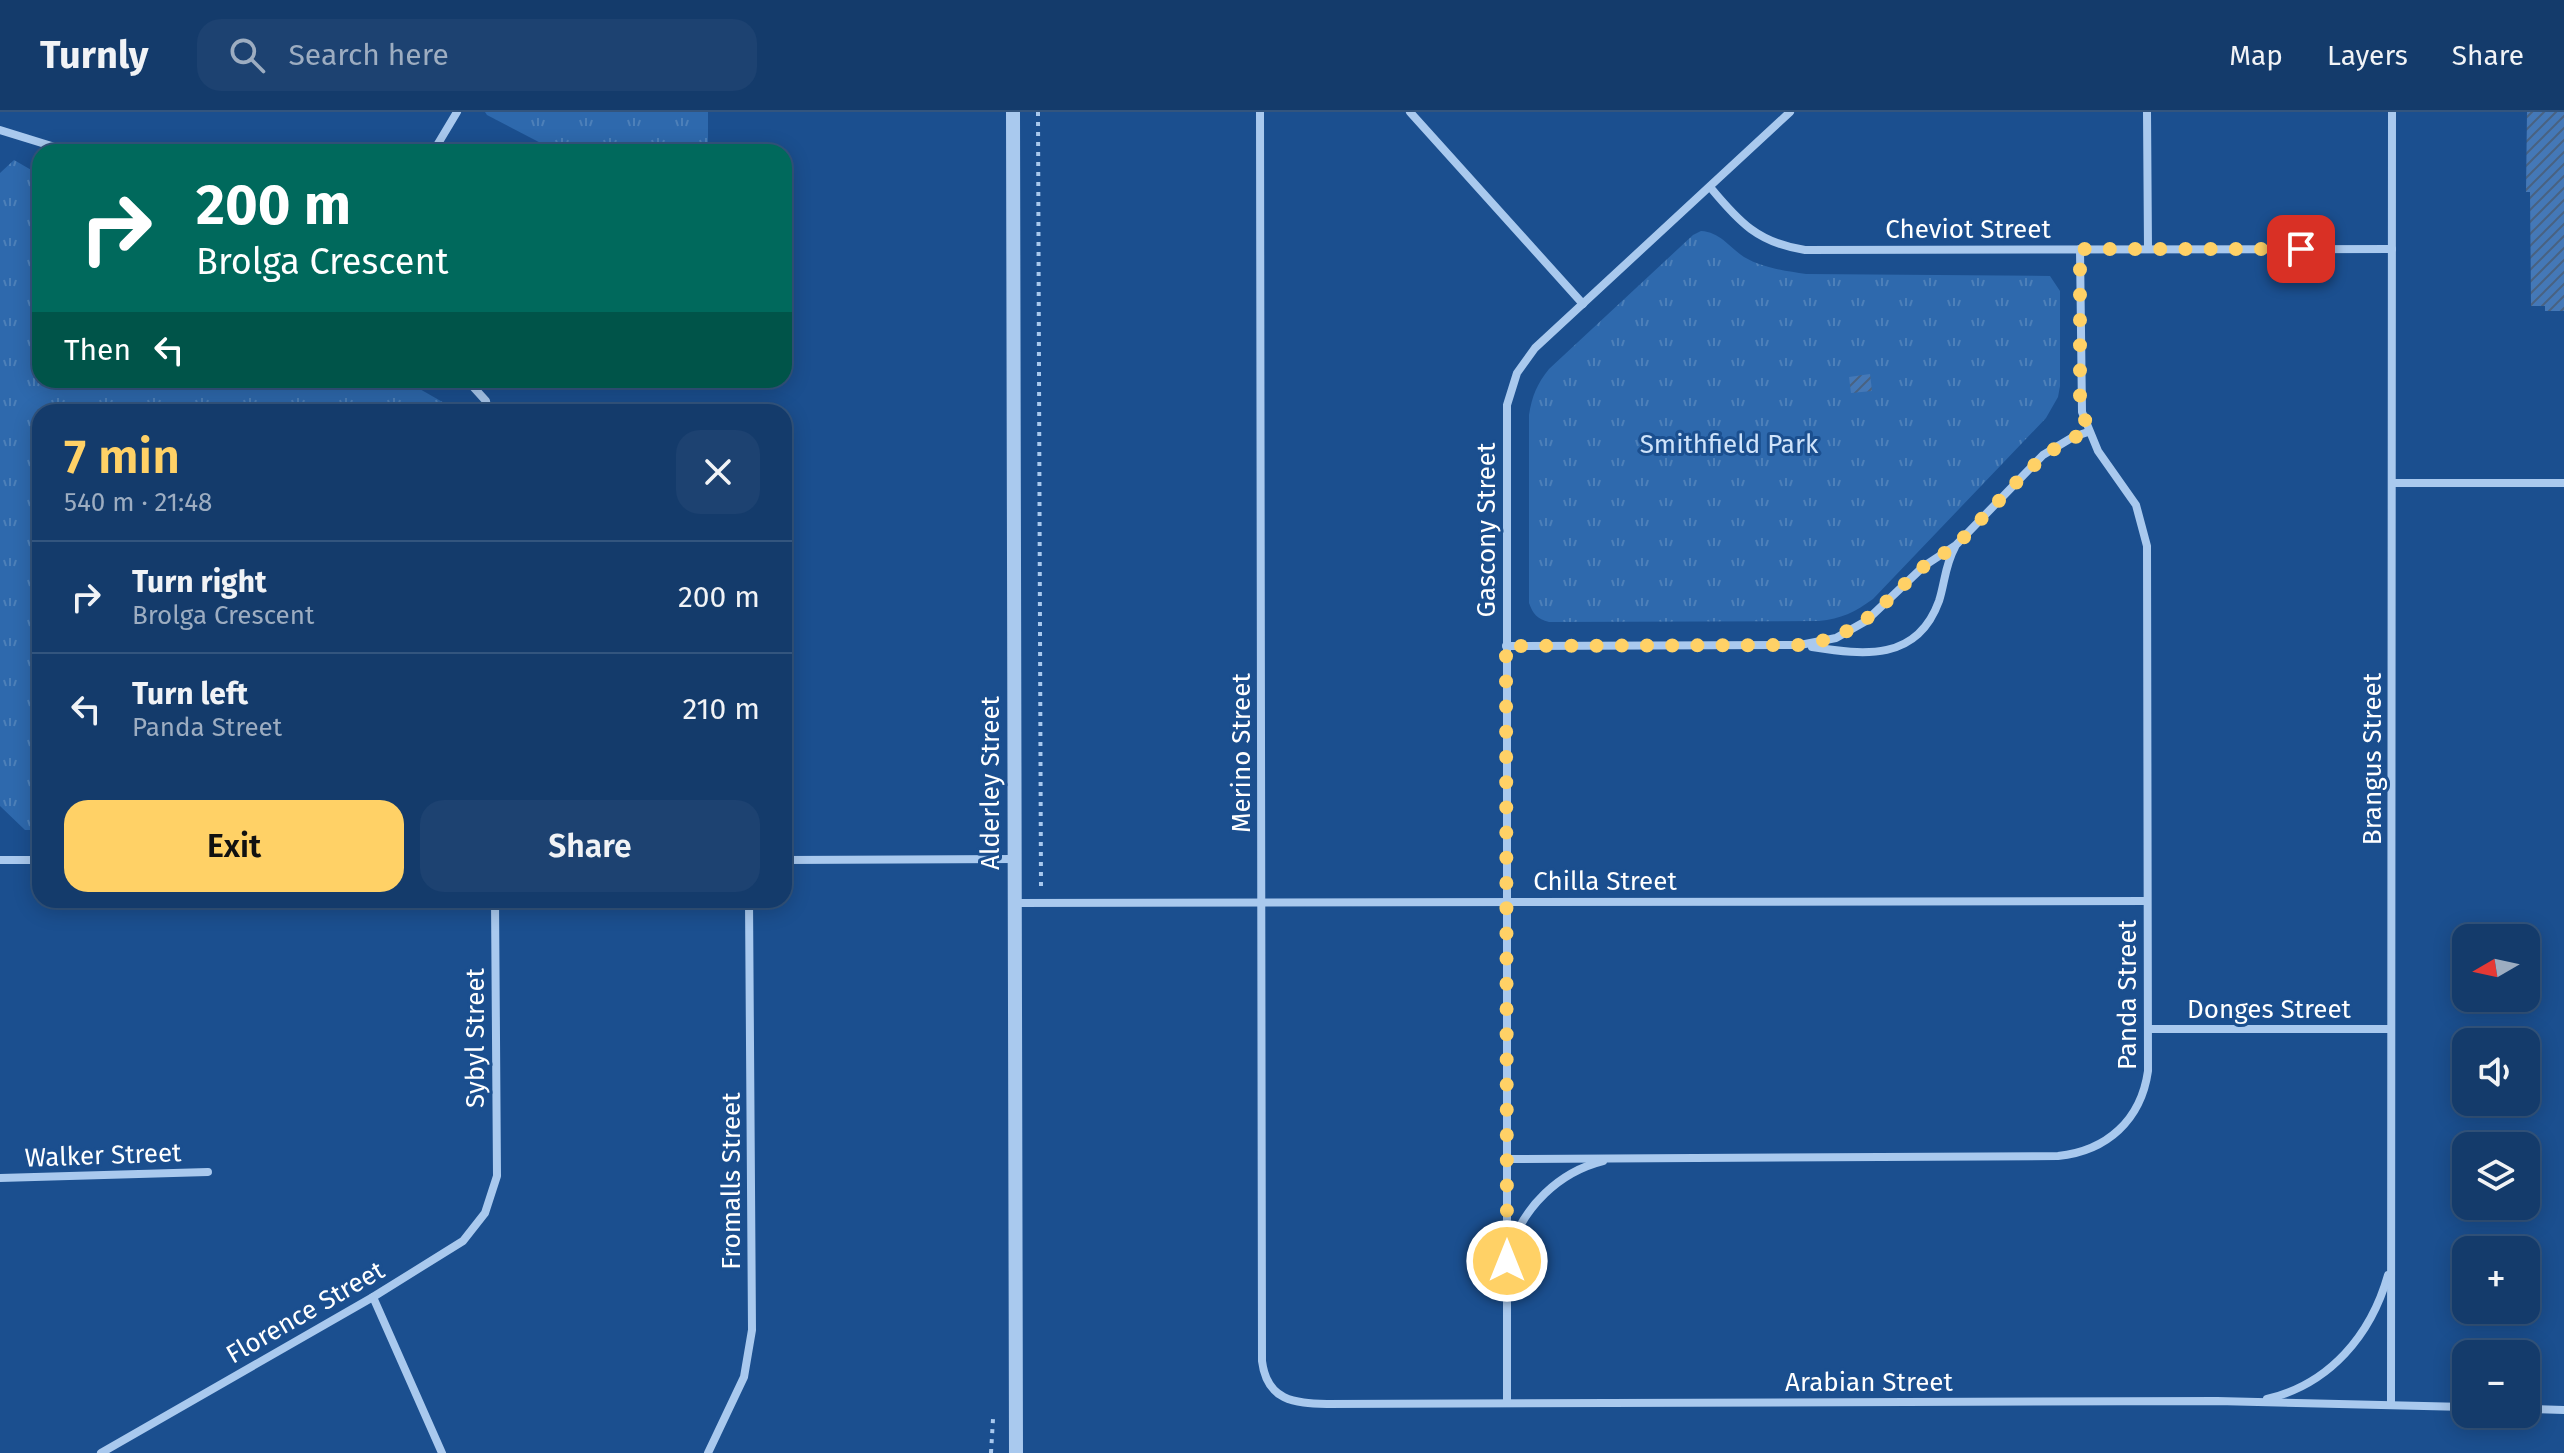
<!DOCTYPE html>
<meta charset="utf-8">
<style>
:root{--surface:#143b6b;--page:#1d4271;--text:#f1f3f6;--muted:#9dadc1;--line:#33557e;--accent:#ffd166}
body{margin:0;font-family:"Fira Sans",sans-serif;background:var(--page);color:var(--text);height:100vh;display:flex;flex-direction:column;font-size:30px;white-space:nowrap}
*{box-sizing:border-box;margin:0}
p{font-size:26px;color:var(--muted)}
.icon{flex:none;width:44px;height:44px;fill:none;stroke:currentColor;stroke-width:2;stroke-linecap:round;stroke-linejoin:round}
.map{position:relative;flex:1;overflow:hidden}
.panel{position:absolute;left:32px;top:292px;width:760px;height:504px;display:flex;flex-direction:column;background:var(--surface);border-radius:24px;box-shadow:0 4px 20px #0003,0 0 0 2px var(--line)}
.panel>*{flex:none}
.top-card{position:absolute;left:32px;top:32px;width:760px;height:244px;border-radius:24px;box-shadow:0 4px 20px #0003,0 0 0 2px var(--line);background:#00695c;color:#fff;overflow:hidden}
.needle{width:52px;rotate:261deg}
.fabs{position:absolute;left:2452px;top:812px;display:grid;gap:16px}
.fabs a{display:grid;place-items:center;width:88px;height:88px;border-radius:16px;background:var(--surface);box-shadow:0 4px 20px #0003,0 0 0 2px var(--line);font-size:40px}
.pin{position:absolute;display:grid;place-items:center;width:68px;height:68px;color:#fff;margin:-34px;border-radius:16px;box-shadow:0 4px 12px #0006}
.me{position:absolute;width:88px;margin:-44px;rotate:0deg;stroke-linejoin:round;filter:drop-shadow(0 0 6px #0008)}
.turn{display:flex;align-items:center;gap:28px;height:168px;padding:0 32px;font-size:36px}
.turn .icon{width:104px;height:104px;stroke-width:2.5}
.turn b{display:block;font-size:56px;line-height:68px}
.then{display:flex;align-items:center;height:76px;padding:0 32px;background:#0003;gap:16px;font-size:30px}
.round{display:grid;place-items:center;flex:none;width:84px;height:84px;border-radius:24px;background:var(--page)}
.summary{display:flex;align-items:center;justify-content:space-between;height:136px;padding:0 32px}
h1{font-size:48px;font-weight:600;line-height:60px;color:var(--accent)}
.action{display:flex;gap:16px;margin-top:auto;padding:16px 32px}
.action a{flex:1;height:92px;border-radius:24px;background:var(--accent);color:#111;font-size:32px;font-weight:600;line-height:92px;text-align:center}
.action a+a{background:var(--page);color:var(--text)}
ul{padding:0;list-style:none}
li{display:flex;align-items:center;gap:24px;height:112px;padding:0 32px;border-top:2px solid var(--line)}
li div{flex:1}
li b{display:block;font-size:30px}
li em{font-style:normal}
header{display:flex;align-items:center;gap:48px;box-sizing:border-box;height:112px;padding:0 40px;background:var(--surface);border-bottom:2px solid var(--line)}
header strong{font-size:38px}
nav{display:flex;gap:44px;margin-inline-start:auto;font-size:28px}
.search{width:560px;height:72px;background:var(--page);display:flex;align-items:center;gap:20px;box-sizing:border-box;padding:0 28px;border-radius:24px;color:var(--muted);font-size:30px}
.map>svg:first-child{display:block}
.park{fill:url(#park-tufts)}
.building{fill:url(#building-hatch)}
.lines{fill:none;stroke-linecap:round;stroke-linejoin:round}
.path{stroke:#a9c9ee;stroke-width:4;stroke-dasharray:4 6;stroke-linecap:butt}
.minor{stroke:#a9c9ee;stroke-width:8}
.tertiary{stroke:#a9c9ee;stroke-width:14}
.route{stroke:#ffd166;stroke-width:14;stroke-dasharray:0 25.2}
.labels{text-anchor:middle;stroke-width:6;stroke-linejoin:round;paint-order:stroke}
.street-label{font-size:26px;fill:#fff;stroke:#1b4f8f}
.park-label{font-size:26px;fill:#cfe3fa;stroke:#1b4f8f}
</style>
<header>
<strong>Turnly</strong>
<div class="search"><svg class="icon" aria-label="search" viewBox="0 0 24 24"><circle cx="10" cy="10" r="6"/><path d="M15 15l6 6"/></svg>Search here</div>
<nav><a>Map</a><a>Layers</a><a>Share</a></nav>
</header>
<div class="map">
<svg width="2564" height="1341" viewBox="0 0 2564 1341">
<defs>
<pattern id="park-tufts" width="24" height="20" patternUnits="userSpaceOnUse" patternTransform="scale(2)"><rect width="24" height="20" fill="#2e69ad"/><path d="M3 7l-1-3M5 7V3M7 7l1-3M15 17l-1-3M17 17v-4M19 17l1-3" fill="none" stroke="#4d80b9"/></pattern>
<pattern id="building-hatch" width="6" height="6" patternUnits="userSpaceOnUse" patternTransform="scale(2)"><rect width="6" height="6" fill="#4478b7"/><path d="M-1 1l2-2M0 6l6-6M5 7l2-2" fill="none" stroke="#486282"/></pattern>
</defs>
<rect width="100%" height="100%" fill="#1b4f8f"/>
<g class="park">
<path d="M485,0H708V40H558L487,3Z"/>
<path d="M14,48L40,63V268H404L460,300H40V718H25L0,694V61Z"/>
<path d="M1701,119C1720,120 1729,135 1744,145C1763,156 1785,159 1806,162L2050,164L2060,179V274L2058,285L2046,306L1873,487C1855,500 1841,507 1819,509L1549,510C1537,507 1533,502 1529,491V303C1532,284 1537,272 1549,257L1693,123Z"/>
</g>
<g class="building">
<path d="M2527,0H2564V199H2545V194H2531L2530,80H2526Z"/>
<path d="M1870,262L1872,279L1851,281L1849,265Z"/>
</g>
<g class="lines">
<g class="path">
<path d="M1038,0L1041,778"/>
<path d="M991,1341L993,1307"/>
</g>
<g class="minor">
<path d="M1260,0L1262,1249C1267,1289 1294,1291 1327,1292L2217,1289L2466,1295"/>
<path d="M1410,0L1583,192"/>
<path d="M2147,0L2148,137"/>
<path d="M0,18L71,40"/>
<path d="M433,40L457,0"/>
<path d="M1710,75C1739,110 1758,131 1805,138L2392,137"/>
<path d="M467,268L486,289L488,300"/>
<path d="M2392,371H2564"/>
<path d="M1506,534L1800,533L1836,526L1866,509L1924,454L1956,433L2043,343L2073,325L2088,320"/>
<path d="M1812,535C1864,543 1917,550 1939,489C1945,470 1945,453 1955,435"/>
<path d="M0,748H40"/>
<path d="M784,748L1014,747"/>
<path d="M1015,791L2147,789"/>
<path d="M2148,917H2391"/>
<path d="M1507,1047L2058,1044C2107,1039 2141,1008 2148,959L2147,434L2136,393L2098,339L2082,300L2080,137"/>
<path d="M0,1066L208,1060"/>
<path d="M1510,1138C1523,1095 1559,1060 1603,1049"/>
<path d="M373,1185L442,1341"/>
<path d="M2267,1287C2330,1272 2371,1223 2388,1163"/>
<path d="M1507,1291V293L1517,261L1535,236L1790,0"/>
<path d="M2391,1293L2392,0"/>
<path d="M2526,1297L2564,1298"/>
<path d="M101,1341L373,1185L463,1129L485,1101L497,1064L495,788"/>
<path d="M708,1341L744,1265L752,1218L749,788"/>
</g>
<path class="tertiary" d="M1013,0L1016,1341"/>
</g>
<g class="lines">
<path class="route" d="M1507,1149L1506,534L1800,533C1861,525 1879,494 1922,456C1933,447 1947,441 1958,431C1970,420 1981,407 1992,396C2022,365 2047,334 2088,320L2080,287V137H2301"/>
</g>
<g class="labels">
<g class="street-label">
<text x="1968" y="126">Cheviot Street</text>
<text transform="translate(1486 418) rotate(-90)" y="9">Gascony Street</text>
<text transform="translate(1241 641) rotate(-90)" y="9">Merino Street</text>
<text transform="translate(2372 647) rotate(-90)" y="9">Brangus Street</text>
<text transform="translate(990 671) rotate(-90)" y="9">Alderley Street</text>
<text x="1605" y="778">Chilla Street</text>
<text transform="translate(2127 883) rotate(-90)" y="9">Panda Street</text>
<text x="2269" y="906">Donges Street</text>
<text transform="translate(475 926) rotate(-90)" y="9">Sybyl Street</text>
<text transform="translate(103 1043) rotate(-2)" y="9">Walker Street</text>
<text transform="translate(731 1069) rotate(-90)" y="9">Fromalls Street</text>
<text transform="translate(305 1200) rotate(-30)" y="9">Florence Street</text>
<text x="1869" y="1279">Arabian Street</text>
</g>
<g class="park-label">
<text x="1729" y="341">Smithfield Park</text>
</g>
</g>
</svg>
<div class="fabs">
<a><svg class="needle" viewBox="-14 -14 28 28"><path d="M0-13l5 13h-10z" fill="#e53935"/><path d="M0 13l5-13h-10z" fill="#9dadc1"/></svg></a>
<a><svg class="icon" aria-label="sound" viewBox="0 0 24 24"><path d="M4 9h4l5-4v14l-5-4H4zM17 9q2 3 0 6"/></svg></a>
<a><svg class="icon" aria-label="layers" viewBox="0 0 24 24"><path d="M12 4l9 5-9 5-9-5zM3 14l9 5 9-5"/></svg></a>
<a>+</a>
<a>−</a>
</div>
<div class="pin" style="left:2301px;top:137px;background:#d93025"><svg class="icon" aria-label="arrive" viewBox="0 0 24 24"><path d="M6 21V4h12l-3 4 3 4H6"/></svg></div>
<svg class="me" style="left:1507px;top:1149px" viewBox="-20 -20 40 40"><circle r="17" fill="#ffd166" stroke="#fff" stroke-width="3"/><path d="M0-11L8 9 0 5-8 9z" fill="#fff"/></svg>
<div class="top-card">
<div class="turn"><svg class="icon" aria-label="right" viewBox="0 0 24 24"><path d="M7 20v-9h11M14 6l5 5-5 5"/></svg><div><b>200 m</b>Brolga Crescent</div></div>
<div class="then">Then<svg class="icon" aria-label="left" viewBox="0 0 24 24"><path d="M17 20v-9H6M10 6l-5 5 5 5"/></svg></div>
</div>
<section class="panel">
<div class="summary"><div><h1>7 min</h1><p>540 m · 21:48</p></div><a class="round"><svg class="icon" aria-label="close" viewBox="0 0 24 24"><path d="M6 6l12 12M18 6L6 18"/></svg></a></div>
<ul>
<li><svg class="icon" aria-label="right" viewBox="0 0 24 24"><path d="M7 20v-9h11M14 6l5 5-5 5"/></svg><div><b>Turn right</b><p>Brolga Crescent</p></div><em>200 m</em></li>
<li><svg class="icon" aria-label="left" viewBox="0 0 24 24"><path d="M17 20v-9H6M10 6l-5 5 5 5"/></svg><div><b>Turn left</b><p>Panda Street</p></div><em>210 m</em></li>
</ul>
<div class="action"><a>Exit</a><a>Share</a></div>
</section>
</div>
